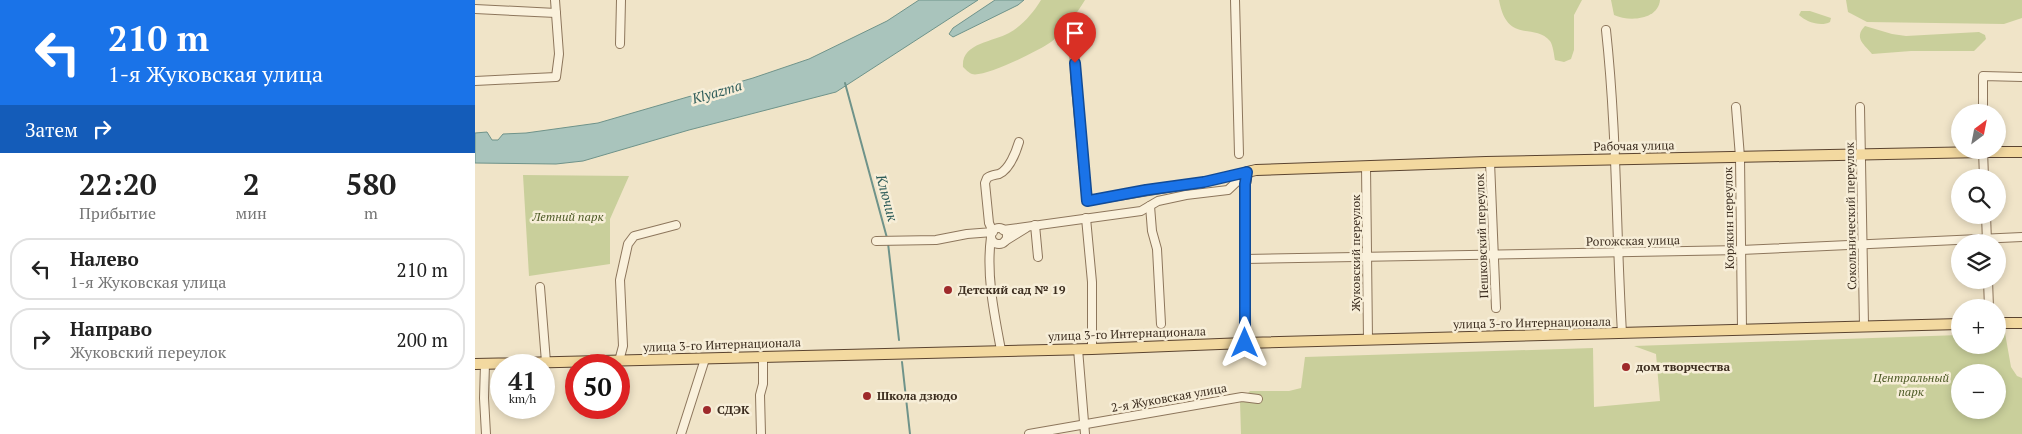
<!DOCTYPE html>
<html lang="ru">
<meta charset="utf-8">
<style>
:root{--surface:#fff;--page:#f2f2f2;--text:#222;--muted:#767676;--line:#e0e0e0}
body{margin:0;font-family:"PT Serif",serif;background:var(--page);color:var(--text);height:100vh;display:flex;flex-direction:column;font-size:19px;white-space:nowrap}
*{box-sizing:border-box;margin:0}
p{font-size:16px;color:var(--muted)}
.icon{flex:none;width:28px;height:28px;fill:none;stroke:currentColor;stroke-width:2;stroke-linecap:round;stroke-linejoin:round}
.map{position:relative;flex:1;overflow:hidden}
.side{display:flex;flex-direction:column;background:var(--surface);width:475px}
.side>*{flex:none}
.guide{background:#1a73e8;color:#fff;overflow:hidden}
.needle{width:32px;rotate:32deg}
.buttons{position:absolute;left:1476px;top:104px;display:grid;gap:10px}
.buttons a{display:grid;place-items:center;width:55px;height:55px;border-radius:50%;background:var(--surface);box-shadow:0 2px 8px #0003;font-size:25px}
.speed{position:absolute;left:15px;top:354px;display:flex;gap:10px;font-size:25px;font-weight:700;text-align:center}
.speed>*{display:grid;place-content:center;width:65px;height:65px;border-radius:50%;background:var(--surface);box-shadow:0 2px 8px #0003;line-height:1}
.speed small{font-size:12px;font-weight:400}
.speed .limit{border:8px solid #d22;background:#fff;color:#111}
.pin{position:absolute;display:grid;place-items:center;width:42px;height:42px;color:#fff;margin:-51px -21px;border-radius:50% 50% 50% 0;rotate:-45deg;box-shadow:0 0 5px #0007}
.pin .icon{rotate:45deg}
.me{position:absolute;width:55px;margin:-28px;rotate:0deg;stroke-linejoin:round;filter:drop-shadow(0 0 4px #0008)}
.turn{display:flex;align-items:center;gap:18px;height:105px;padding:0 25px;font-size:22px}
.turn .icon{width:65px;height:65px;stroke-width:2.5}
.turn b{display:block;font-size:35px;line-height:42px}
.then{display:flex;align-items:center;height:48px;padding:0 25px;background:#0003;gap:10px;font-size:19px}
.eta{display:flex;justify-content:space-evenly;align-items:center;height:85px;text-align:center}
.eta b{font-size:30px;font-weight:600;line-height:35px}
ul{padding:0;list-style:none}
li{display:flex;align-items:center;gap:15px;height:62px;margin:0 10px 8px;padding:0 15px;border:2px solid var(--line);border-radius:20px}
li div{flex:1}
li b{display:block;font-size:19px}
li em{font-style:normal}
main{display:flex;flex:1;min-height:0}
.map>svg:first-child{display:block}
.green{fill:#c9cf9b;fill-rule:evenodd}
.water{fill:#a9c4bc;stroke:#6f938a}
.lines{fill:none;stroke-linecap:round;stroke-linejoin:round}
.stream{stroke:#6f938a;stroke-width:2}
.minor-casing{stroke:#8d765c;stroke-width:10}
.major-casing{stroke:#5b4430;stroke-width:12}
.minor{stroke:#faf1dc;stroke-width:8}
.major{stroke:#f3d9a0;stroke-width:10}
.route-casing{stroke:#114b97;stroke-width:12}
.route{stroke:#1a73e8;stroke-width:9}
.poi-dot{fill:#9e2a2b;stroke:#f7eed8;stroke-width:2}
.labels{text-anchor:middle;stroke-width:5;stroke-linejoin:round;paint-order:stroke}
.street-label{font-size:12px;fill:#3d2e20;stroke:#f7eed8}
.park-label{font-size:12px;font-style:italic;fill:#4d5a26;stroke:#f7eed8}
.poi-label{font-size:12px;font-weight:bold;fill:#3d2e20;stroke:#f7eed8;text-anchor:start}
.water-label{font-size:14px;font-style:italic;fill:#2f5d5a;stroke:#f7eed8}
</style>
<main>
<section class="side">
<div class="guide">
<div class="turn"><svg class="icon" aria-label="left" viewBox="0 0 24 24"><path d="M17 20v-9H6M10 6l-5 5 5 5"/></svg><div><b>210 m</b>1-я Жуковская улица</div></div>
<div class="then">Затем<svg class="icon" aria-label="right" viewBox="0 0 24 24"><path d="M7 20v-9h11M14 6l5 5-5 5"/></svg></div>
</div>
<div class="eta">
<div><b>22:20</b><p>Прибытие</p></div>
<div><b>2</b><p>мин</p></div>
<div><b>580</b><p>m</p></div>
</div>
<ul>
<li><svg class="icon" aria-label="left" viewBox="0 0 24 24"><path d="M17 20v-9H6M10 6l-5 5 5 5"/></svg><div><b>Налево</b><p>1-я Жуковская улица</p></div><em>210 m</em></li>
<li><svg class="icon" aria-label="right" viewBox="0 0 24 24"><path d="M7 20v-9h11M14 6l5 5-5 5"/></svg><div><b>Направо</b><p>Жуковский переулок</p></div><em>200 m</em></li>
</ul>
</section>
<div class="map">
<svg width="1547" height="434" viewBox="0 0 1547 434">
<rect width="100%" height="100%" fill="#f0e4c8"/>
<g class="green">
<path d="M566,0H610C601,14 590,32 576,42C565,50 509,78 497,74C494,73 490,69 488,67C486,43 518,42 534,33C548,25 558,13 566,0Z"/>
<path d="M1024,0H1107L1099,15V50L1096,59L1089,62L1080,60C1079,55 1078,45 1075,41C1060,22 1032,45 1024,0Z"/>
<path d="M1136,0H1185C1183,20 1154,22 1139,15Z"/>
<path d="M1371,0H1547V18L1529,24L1392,22L1373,12Z"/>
<path d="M1326,11H1335L1356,18L1355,22C1346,27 1331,22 1324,15Z"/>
<path d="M1390,26L1417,34L1431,36L1504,32L1510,35L1511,39L1499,51H1436L1397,54C1390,45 1378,38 1390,26Z"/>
<path d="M48,175L154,176L135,219V264L54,276Z"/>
<path d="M1530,333L1536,367L1542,376L1547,378V434H766L765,401L775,391H814L826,388L830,357L1118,348L1119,407L1185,401L1181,354L1159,346L1485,335V345H1522L1523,334ZM1485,372H1522V410H1485Z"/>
</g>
<g class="water">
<path d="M444,0H503L361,92L214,130L108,161L81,164L0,163V133L12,132L17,140H23L28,134L51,133L123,123L278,78L334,59L412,21Z"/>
<path d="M520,0H549L543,5L478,37L474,34L478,28Z"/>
</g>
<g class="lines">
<g class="stream">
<path d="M370,83L412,238"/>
<path d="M413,243L424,340"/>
<path d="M427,362L435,434"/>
</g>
<g class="minor-casing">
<g id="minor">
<path d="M760,0L764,154"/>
<path d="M0,9L81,13"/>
<path d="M1131,30C1142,131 1141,232 1147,333"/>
<path d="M599,35L600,77L612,201L729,182L772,172"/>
<path d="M145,44L146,0"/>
<path d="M0,81L81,77L84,54L80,0"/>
<path d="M1261,107L1265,157L1267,329"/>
<path d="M1385,107L1389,325"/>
<path d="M1508,112V76L1547,77"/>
<path d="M1508,150L1509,178"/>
<path d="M1015,162L1021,308"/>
<path d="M891,166L893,340"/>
<path d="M675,206L677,231L682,249L686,324"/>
<path d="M1511,215L1512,242"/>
<path d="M611,218L617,282V349"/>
<path d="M560,225L563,257"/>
<circle cx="524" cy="236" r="8"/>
<path d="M528,230L666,211L683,201L711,195L753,190L772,172"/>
<path d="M516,237C511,275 519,313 526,350"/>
<path d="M401,241L461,240L492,234L518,232L514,223L510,183L512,178C516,175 519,175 524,174C534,170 541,152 544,142"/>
<path d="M530,241L551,228"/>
<path d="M770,259L1266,250L1547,237"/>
<path d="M1513,280L1514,308"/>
<path d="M65,287L71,362"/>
<path d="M603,349L610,434"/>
<path d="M144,361L148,346L145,280L153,244L159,236L201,225"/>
<path d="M10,364L9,398L11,434"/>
<path d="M206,434L230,359"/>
<path d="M286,434L285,395L288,384V357"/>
<path d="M554,434L767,397L783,399"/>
</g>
</g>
<g class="major-casing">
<g id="major">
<path d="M1522,323H1547"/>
<path d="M770,343V184L772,172L781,170L1011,162L1508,152H1547"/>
<path d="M0,364L617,349L770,343L1485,324"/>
</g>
</g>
<use href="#minor" class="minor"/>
<use href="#major" class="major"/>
</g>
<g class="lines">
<g class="route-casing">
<path id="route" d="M600,63L612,201L671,190L729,182L772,172L770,184V343"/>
</g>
<use href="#route" class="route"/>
</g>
<g class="poi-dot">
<circle cx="473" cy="290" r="5"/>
<circle cx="1151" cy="367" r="5"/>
<circle cx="392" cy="396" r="5"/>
<circle cx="232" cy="410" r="5"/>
</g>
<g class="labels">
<g class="street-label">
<text transform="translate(1159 146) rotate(-1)" y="4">Рабочая улица</text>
<text transform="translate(1376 216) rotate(-91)" y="4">Сокольнический переулок</text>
<text transform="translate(1254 218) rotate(-91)" y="4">Корякин переулок</text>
<text transform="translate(1007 236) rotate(-92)" y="4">Пешковский переулок</text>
<text transform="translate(1158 241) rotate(-1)" y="4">Рогожская улица</text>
<text transform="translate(881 253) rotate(-90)" y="4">Жуковский переулок</text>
<text transform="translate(1057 323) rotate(-1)" y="4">улица 3-го Интернационала</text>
<text transform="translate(652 334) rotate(-2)" y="4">улица 3-го Интернационала</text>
<text transform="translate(247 345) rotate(-2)" y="4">улица 3-го Интернационала</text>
<text transform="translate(694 398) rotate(-10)" y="4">2-я Жуковская улица</text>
</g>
<g class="park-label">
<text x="93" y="221">Летний парк</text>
<text x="1436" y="382">Центральный<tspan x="1436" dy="14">парк</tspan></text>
</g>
<g class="poi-label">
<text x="483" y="294">Детский сад № 19</text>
<text x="1161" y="371">дом творчества</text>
<text x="402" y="400">Школа дзюдо</text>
<text x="242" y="414">СДЭК</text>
</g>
<g class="water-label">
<text transform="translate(242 92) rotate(-16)" y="5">Klyazma</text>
<text transform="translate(412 198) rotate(75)" y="5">Ключик</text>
</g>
</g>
</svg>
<div class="buttons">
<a><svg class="needle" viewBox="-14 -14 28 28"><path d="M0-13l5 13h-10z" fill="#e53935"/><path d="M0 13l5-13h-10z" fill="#767676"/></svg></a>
<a><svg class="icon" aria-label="search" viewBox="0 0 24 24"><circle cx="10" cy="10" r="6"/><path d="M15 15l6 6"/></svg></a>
<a><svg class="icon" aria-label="layers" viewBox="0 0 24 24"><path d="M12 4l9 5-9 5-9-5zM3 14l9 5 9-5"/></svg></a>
<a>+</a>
<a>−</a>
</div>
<div class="speed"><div>41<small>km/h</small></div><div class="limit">50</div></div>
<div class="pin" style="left:600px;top:63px;background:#d93025"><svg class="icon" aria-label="arrive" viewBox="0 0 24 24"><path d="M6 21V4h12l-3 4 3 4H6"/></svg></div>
<svg class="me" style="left:770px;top:343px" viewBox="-20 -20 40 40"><path d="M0-17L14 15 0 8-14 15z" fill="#1a73e8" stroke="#fff" stroke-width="4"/></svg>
</div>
</main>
